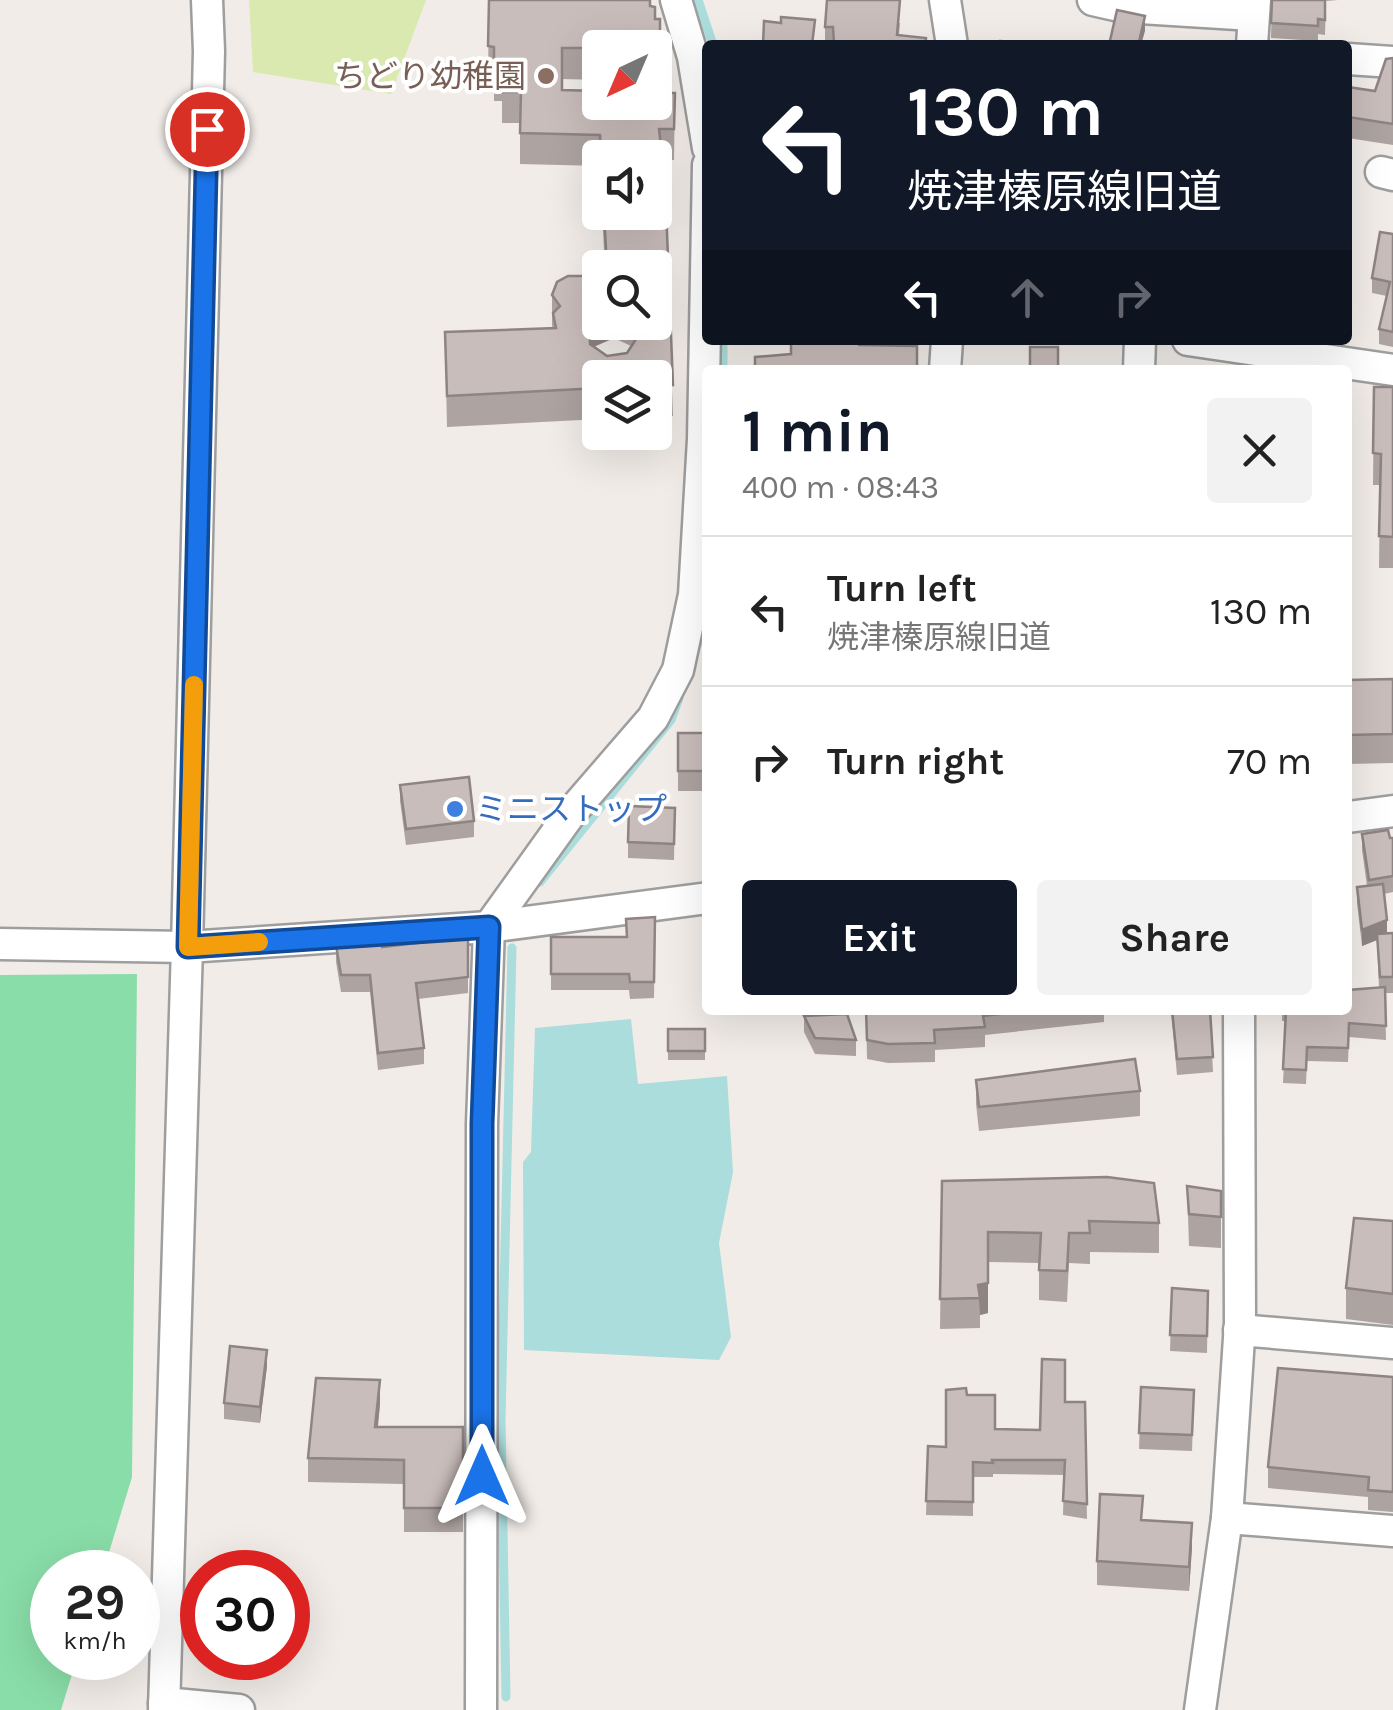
<!DOCTYPE html>
<meta charset="utf-8">
<style>
:root{--surface:#fff;--page:#f2f2f2;--text:#222;--muted:#767676;--line:#e0e0e0;--accent:#111827}
body{margin:0;font-family:Karla,"Noto Sans JP",sans-serif;background:var(--page);color:var(--text);height:100vh;display:flex;flex-direction:column;font-size:38px;white-space:nowrap}
*{box-sizing:border-box;margin:0}
p{font-size:32px;color:var(--muted)}
.icon{flex:none;width:55px;height:55px;fill:none;stroke:currentColor;stroke-width:2;stroke-linecap:round;stroke-linejoin:round}
.map{position:relative;flex:1;overflow:hidden}
.details{position:absolute;left:702px;top:365px;width:650px;height:650px;display:flex;flex-direction:column;background:var(--surface);border-radius:10px;box-shadow:0 10px 40px #0002}
.details>*{flex:none}
.hud{position:absolute;left:702px;top:40px;width:650px;height:305px;border-radius:10px;box-shadow:0 10px 40px #0002;background:#111827;color:#fff;overflow:hidden}
.needle{width:65px;rotate:224deg}
.buttons{position:absolute;left:582px;top:30px;display:grid;gap:20px}
.buttons a{display:grid;place-items:center;width:90px;height:90px;border-radius:10px;background:var(--surface);box-shadow:0 10px 40px #0002;font-size:50px}
.speed{position:absolute;left:30px;top:1550px;display:flex;gap:20px;font-size:50px;font-weight:700;text-align:center}
.speed>*{display:grid;place-content:center;width:130px;height:130px;border-radius:50%;background:var(--surface);box-shadow:0 10px 40px #0002;line-height:1}
.speed small{font-size:25px;font-weight:400}
.speed .limit{border:15px solid #d22;background:#fff;color:#111}
.pin{position:absolute;display:grid;place-items:center;width:85px;height:85px;color:#fff;margin:-42px;border:5px solid #fff;border-radius:50%;box-shadow:0 2px 10px #0007}
.me{position:absolute;width:110px;margin:-55px;rotate:0deg;stroke-linejoin:round;filter:drop-shadow(0 0 8px #0008)}
.turn{display:flex;align-items:center;gap:35px;height:210px;padding:0 40px;font-size:45px}
.turn .icon{width:130px;height:130px;stroke-width:2.5}
.turn b{display:block;font-size:70px;line-height:85px}
.lanes{display:flex;align-items:center;height:95px;padding:0 40px;background:#0003;justify-content:center;gap:50px;direction:ltr}
.lanes .off{opacity:.35}
.round{display:grid;place-items:center;flex:none;width:105px;height:105px;border-radius:10px;background:var(--page)}
.overview{display:flex;align-items:center;justify-content:space-between;height:170px;padding:0 40px}
h1{font-size:60px;font-weight:700;line-height:75px;color:var(--accent)}
.cta{display:flex;gap:20px;margin-top:auto;padding:20px 40px}
.cta a{flex:1;height:115px;border-radius:10px;background:var(--accent);color:#fff;font-size:40px;font-weight:700;line-height:115px;text-align:center}
.cta a+a{background:var(--page);color:var(--text)}
ul{padding:0;list-style:none}
li{display:flex;align-items:center;gap:30px;height:150px;padding:0 40px;border-top:2px solid var(--line)}
li div{flex:1}
li b{display:block;font-size:38px}
li em{font-style:normal}
.map>svg:first-child{display:block}
.grass{fill:#dae9b0}
.pitch{fill:#89dda8}
.water{fill:#aadddc}
.lines{fill:none;stroke-linecap:round;stroke-linejoin:round}
.stream{stroke:#aadddc;stroke-width:9}
.minor-casing{stroke:#9e9e9e;stroke-width:35}
.minor{stroke:#fff;stroke-width:30}
.wall{fill:#ada3a1;fill-rule:evenodd}
.shaded-wall{fill:#8d8483}
.building{fill:#c9bdbb;stroke:#8d8483;stroke-width:2.5;fill-rule:evenodd}
.route-casing{stroke:#114b97;stroke-width:25}
.route{stroke:#1a73e8;stroke-width:18}
.slow{stroke:#f59e0b;stroke-width:18}
.education-dot{fill:#8d6e63;stroke:#fff;stroke-width:4}
.shop-dot{fill:#3f7fe0;stroke:#fff;stroke-width:4}
.labels{text-anchor:middle;stroke-width:8;stroke-linejoin:round;paint-order:stroke}
.education-label{font-size:32px;fill:#785e54;stroke:#fff;text-anchor:end}
.shop-label{font-size:32px;fill:#366cbe;stroke:#fff;text-anchor:start}
</style>
<div class="map">
<svg width="1393" height="1710" viewBox="0 0 1393 1710">
<rect width="100%" height="100%" fill="#f1ece8"/>
<path class="grass" d="M249,0H426L391,94L253,72Z"/>
<path class="pitch" d="M137,974L132,1477L103,1572H52V1658H77L61,1710H0V975Z"/>
<path class="water" d="M631,1019L638,1084L727,1076L733,1172L719,1243L731,1337L719,1360L524,1350L523,1162L531,1152L535,1028Z"/>
<g class="lines">
<g class="stream">
<path d="M698,0L713,45"/>
<path d="M723,370V340"/>
<path d="M697,645L708,616"/>
<path d="M540,882L671,720L679,698"/>
<path d="M506,1697L501,1419L512,948"/>
</g>
<g class="minor-casing">
<g id="minor">
<path d="M676,0L693,57L708,148"/>
<path d="M945,0L952,45"/>
<path d="M1093,0L1124,7L1253,15"/>
<path d="M1252,45L1255,0"/>
<path d="M1348,59L1393,62"/>
<path d="M1381,172L1393,175"/>
<path d="M1188,340L1393,370"/>
<path d="M945,370L947,340"/>
<path d="M1139,370L1140,340"/>
<path d="M1348,817L1393,811"/>
<path d="M0,944L187,947L489,927L708,898"/>
<path d="M1239,1330L1393,1343"/>
<path d="M1227,1518L1393,1531"/>
<path d="M164,1703L239,1710"/>
<path d="M164,1710L187,947L209,51L207,0"/>
<path d="M481,1710L482,1124L489,927L570,814L653,718L678,670L694,595L703,439L708,165"/>
<path d="M1200,1710L1227,1518L1240,1323L1239,1010"/>
</g>
</g>
<use href="#minor" class="minor"/>
</g>
<g class="wall">
<path d="M489,0L620,1L650,6L655,19L669,93H675L674,160H663L673,416L655,417V378H600V419L447,427L445,332L553,328L552,326V295L600,322H655V268H605L602,212H655V158H600V168V166L520,164V123H502V101H494V78L488,77ZM600,48H655V102L562,90V79L600,80ZM614,338L631,346L627,353L607,356L594,347Z"/>
<path d="M1272,0H1338L1326,1L1325,35L1318,34V41L1271,38Z"/>
<path d="M900,23L899,35L926,45H825V27Z"/>
<path d="M1393,58V145L1348,138V87L1375,91Z"/>
<path d="M1393,234V347L1379,344V329L1387,296L1372,293V278Z"/>
<path d="M1374,387H1393V568H1379L1380,485H1373Z"/>
<path d="M1393,679V763L1348,764V680Z"/>
<rect x="678" y="733" width="30" height="58"/>
<path d="M400,785L474,821V837L406,845L400,801Z"/>
<path d="M675,808L674,860L628,858V842Z"/>
<path d="M1362,834L1393,838V892L1384,894L1387,933H1393V993H1385L1386,1040L1349,1037L1348,1062L1307,1061L1306,1084L1283,1083L1286,1021H1282V1014L1263,1013V1010H1348L1379,988L1377,940L1362,946L1357,903V887L1367,886L1362,850Z"/>
<path d="M655,917L654,998L630,999L629,990H551V937H626V919Z"/>
<path d="M468,937V993L418,999L424,1048V1064L378,1070L370,992H341L336,962V945L382,947Z"/>
<path d="M866,1010H1104V1022L985,1035V1047L935,1050V1062L888,1063L867,1059Z"/>
<path d="M1171,1010H1210L1213,1072L1177,1075Z"/>
<path d="M804,1016L856,1040V1056L815,1054L804,1032Z"/>
<rect x="668" y="1029" width="37" height="31"/>
<path d="M976,1080L1140,1091V1116L979,1131L976,1104Z"/>
<path d="M942,1181L1159,1223V1253L1090,1252V1264L1069,1263L1067,1302L1039,1300V1263L988,1262V1313L980,1315V1328L940,1329Z"/>
<path d="M1187,1186L1221,1191V1248L1189,1246Z"/>
<path d="M1393,1221V1325L1346,1319V1288Z"/>
<path d="M1172,1288L1208,1291L1207,1353L1170,1351Z"/>
<path d="M267,1366L260,1423L224,1419V1403Z"/>
<path d="M1393,1377V1512L1368,1510V1497L1268,1488V1467Z"/>
<path d="M1141,1387L1194,1390L1192,1451L1139,1449Z"/>
<path d="M967,1395L995,1429L1040,1430L1065,1402H1085L1087,1519L1063,1515L1064,1475L993,1474V1477H973V1516L926,1515L928,1446L946,1447Z"/>
<path d="M380,1404L378,1427H463V1532H404V1484L308,1482V1458Z"/>
<path d="M1143,1520L1192,1547L1189,1591L1097,1585V1561Z"/>
</g>
<g class="shaded-wall">
<path d="M1145,16V31L1141,45H1139Z"/>
<path d="M600,312V322H614V338L595,346L589,354V323L595,315Z"/>
<path d="M1387,920V936L1362,946V930Z"/>
<path d="M988,1283V1313L980,1315L978,1285Z"/>
<path d="M267,1350V1366L260,1423V1407Z"/>
<path d="M380,1380V1404L375,1451V1427Z"/>
<path d="M1192,1523V1547L1189,1591V1567Z"/>
</g>
<g class="building">
<path d="M489,0H650V6L655,7V19H660V46H669V93H675L674,129H659L665,181L673,385L655,386V378H600V388L447,396L445,332L556,328L553,313L560,306L552,295L557,282L568,276H600V312L595,315L589,323L590,344L607,356L627,353L638,336L634,322H655V268H607L604,212H655V158H601L600,135L520,133L521,92H502V70H494V47L488,46ZM562,48H655V102H600V91L562,90Z"/>
<path d="M827,0H900L897,35L926,38L925,45L834,44L833,27H825Z"/>
<path d="M1272,0H1325V20L1318,19V26L1271,23Z"/>
<path d="M1117,10L1145,16L1139,42L1168,45H1109Z"/>
<path d="M781,17L815,20L812,45H763L764,21L781,23Z"/>
<path d="M1000,41L1058,45H1000Z"/>
<path d="M1393,58V124L1348,117V87L1375,91L1386,59Z"/>
<path d="M1380,232L1393,234V332L1379,329L1390,282L1372,278Z"/>
<path d="M791,340H858L859,345L917,346V370H755V357L791,354Z"/>
<rect x="1030" y="347" width="28" height="23"/>
<path d="M1374,387H1393V537L1379,536L1381,454L1373,453Z"/>
<path d="M1393,679V734L1348,735V680Z"/>
<rect x="678" y="733" width="30" height="38"/>
<path d="M469,777L474,821L406,829L400,785Z"/>
<path d="M629,806L675,808L674,844L628,842Z"/>
<path d="M1388,830L1390,838H1393V876L1369,880L1362,834Z"/>
<path d="M1383,884L1387,920L1362,930L1357,887Z"/>
<path d="M655,917L654,982H630L629,974H551V937H627L626,919Z"/>
<path d="M1393,933V977H1380L1377,934Z"/>
<path d="M468,937V977L416,983L424,1048L378,1053L370,975H341L336,945L381,940L382,947Z"/>
<path d="M1385,987L1386,1026L1349,1023L1348,1048L1307,1047L1306,1070L1283,1069L1286,1010H1348V990Z"/>
<path d="M866,1010H1036L983,1016L985,1027L934,1030L935,1043L888,1044L867,1040Z"/>
<path d="M1172,1010H1210L1213,1057L1177,1059Z"/>
<path d="M847,1014L856,1040L815,1038L804,1016Z"/>
<rect x="668" y="1029" width="37" height="22"/>
<path d="M1135,1059L1140,1091L979,1107L976,1080Z"/>
<path d="M1107,1177L1154,1183L1159,1223L1089,1221L1090,1233H1069L1067,1271L1039,1270L1041,1233L988,1232V1283L978,1285L980,1298L940,1299L942,1181Z"/>
<path d="M1187,1186L1221,1191V1217L1189,1214Z"/>
<path d="M1354,1218L1393,1221V1294L1346,1288Z"/>
<path d="M1172,1288L1208,1291L1207,1336L1170,1335Z"/>
<path d="M230,1346L267,1350L260,1407L224,1403Z"/>
<path d="M1042,1359L1065,1360V1402H1085L1087,1504L1063,1501L1065,1460H992L993,1463L973,1462V1502L926,1501L928,1446L946,1447V1390L966,1388L967,1395H995V1429L1040,1430Z"/>
<path d="M1278,1368L1393,1377V1492L1368,1490L1369,1477L1268,1467Z"/>
<path d="M316,1378L380,1380L375,1427H463V1508H404V1460L308,1458Z"/>
<path d="M1141,1387L1194,1390L1192,1435L1139,1433Z"/>
<path d="M1100,1494L1143,1496L1141,1520L1192,1523L1189,1567L1097,1561Z"/>
</g>
<g class="lines">
<g class="route-casing">
<path id="route" d="M207,129L188,947L489,927L482,1124V1476"/>
</g>
<use href="#route" class="route"/>
<path class="slow" d="M194,685L188,947L259,942"/>
</g>
<circle class="education-dot" cx="546" cy="76" r="10"/>
<circle class="shop-dot" cx="455" cy="809" r="10"/>
<g class="labels">
<g class="education-label">
<text x="526" y="87">ちどり幼稚園</text>
</g>
<g class="shop-label">
<text x="475" y="820">ミニストップ</text>
</g>
</g>
</svg>
<div class="buttons">
<a><svg class="needle" viewBox="-14 -14 28 28"><path d="M0-13l5 13h-10z" fill="#e53935"/><path d="M0 13l5-13h-10z" fill="#767676"/></svg></a>
<a><svg class="icon" aria-label="sound" viewBox="0 0 24 24"><path d="M4 9h4l5-4v14l-5-4H4zM17 9q2 3 0 6"/></svg></a>
<a><svg class="icon" aria-label="search" viewBox="0 0 24 24"><circle cx="10" cy="10" r="6"/><path d="M15 15l6 6"/></svg></a>
<a><svg class="icon" aria-label="layers" viewBox="0 0 24 24"><path d="M12 4l9 5-9 5-9-5zM3 14l9 5 9-5"/></svg></a>
</div>
<div class="speed"><div>29<small>km/h</small></div><div class="limit">30</div></div>
<div class="pin" style="left:207px;top:129px;background:#d93025"><svg class="icon" aria-label="arrive" viewBox="0 0 24 24"><path d="M6 21V4h12l-3 4 3 4H6"/></svg></div>
<svg class="me" style="left:482px;top:1476px" viewBox="-20 -20 40 40"><path d="M0-17L14 15 0 8-14 15z" fill="#1a73e8" stroke="#fff" stroke-width="4"/></svg>
<div class="hud">
<div class="turn"><svg class="icon" aria-label="left" viewBox="0 0 24 24"><path d="M17 20v-9H6M10 6l-5 5 5 5"/></svg><div><b>130 m</b>焼津榛原線旧道</div></div>
<div class="lanes"><svg class="icon" aria-label="left" viewBox="0 0 24 24"><path d="M17 20v-9H6M10 6l-5 5 5 5"/></svg><svg class="icon off" aria-label="ahead" viewBox="0 0 24 24"><path d="M12 20V5M6 11l6-6 6 6"/></svg><svg class="icon off" aria-label="right" viewBox="0 0 24 24"><path d="M7 20v-9h11M14 6l5 5-5 5"/></svg></div>
</div>
<section class="details">
<div class="overview"><div><h1>1 min</h1><p>400 m · 08:43</p></div><a class="round"><svg class="icon" aria-label="close" viewBox="0 0 24 24"><path d="M6 6l12 12M18 6L6 18"/></svg></a></div>
<ul>
<li><svg class="icon" aria-label="left" viewBox="0 0 24 24"><path d="M17 20v-9H6M10 6l-5 5 5 5"/></svg><div><b>Turn left</b><p>焼津榛原線旧道</p></div><em>130 m</em></li>
<li><svg class="icon" aria-label="right" viewBox="0 0 24 24"><path d="M7 20v-9h11M14 6l5 5-5 5"/></svg><div><b>Turn right</b></div><em>70 m</em></li>
</ul>
<div class="cta"><a>Exit</a><a>Share</a></div>
</section>
</div>
